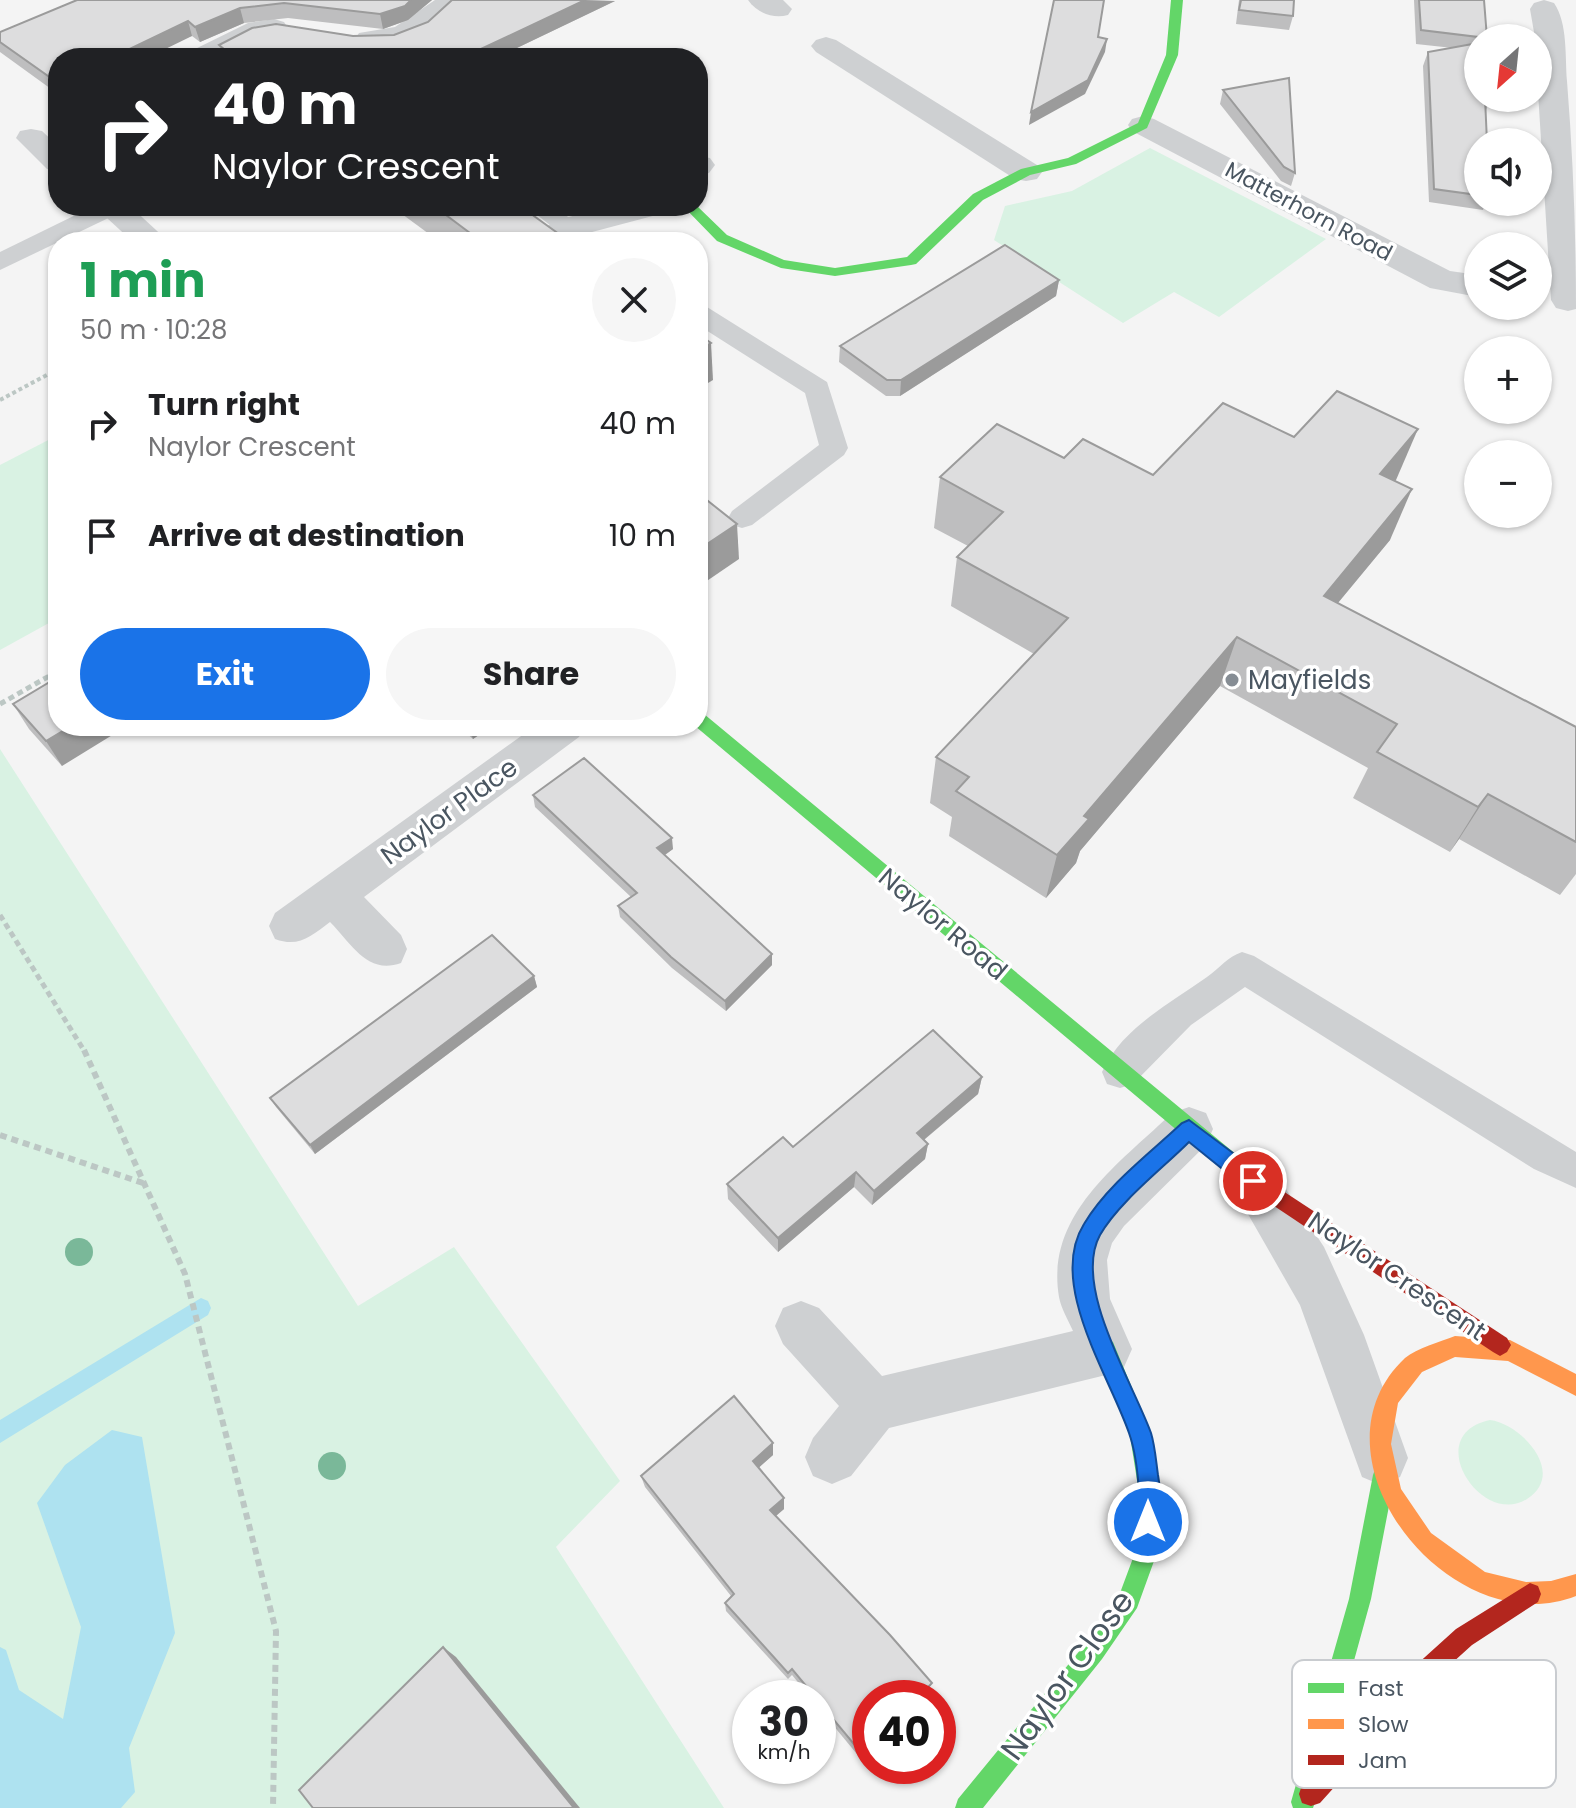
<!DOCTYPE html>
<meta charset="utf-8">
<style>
:root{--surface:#fff;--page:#f6f6f6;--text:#202124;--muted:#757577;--accent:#1a73e8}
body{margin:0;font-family:Poppins,sans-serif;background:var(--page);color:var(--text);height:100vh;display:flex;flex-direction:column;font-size:30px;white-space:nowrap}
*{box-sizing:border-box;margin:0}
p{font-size:26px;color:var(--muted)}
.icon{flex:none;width:44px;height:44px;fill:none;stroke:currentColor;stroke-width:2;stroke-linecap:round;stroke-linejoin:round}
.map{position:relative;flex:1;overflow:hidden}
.panel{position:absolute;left:48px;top:232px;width:660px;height:504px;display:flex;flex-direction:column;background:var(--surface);border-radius:32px;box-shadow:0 2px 6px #0004}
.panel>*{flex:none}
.hud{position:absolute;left:48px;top:48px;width:660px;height:168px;border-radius:32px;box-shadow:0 2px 6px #0004;background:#202124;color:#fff;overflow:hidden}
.needle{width:52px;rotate:207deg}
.buttons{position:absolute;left:1464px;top:24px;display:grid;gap:16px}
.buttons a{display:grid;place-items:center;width:88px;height:88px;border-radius:50%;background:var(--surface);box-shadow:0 2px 6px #0004;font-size:40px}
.speed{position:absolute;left:732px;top:1680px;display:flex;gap:16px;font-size:40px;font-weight:700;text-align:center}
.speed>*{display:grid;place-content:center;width:104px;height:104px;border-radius:50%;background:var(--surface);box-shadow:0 2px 6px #0004;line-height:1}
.speed small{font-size:20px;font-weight:400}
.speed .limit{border:12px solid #d22;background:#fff;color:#111}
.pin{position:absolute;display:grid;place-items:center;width:68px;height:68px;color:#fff;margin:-34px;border:4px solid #fff;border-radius:50%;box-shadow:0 2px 8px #0007}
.me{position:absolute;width:88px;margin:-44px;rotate:0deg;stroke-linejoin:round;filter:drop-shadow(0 0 6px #0008)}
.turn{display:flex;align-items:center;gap:28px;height:168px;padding:0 32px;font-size:36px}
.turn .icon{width:104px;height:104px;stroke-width:2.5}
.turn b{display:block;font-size:56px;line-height:68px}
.round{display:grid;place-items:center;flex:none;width:84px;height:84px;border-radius:42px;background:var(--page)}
.overview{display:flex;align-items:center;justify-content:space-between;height:136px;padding:0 32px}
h1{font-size:48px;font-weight:700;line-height:60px;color:#1e9e55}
.cta{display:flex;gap:16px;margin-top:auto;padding:16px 32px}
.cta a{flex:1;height:92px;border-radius:48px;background:var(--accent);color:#fff;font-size:32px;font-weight:700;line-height:92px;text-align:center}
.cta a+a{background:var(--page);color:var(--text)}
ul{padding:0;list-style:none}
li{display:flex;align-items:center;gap:24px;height:112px;padding:0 32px}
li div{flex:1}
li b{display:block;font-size:30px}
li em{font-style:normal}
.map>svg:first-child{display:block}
.green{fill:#d9f2e3}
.water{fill:#aee2f0}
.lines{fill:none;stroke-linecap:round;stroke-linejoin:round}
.stream{fill:#aee2f0;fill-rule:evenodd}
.path-far2{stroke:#bcc7c4;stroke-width:4;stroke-dasharray:4 3;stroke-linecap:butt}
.path-far1{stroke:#bcc7c4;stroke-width:5;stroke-dasharray:6 4;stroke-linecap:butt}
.path{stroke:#bcc7c4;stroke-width:6;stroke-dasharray:7 5;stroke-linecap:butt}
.lane{fill:#ced0d2;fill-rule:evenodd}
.street{fill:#ced0d2;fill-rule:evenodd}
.fast{fill:#63d668;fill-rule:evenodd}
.slow{fill:#ff974d;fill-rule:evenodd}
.jam{fill:#b3261e;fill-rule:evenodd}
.tree{fill:#7ab899}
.wall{fill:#bebebf}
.shaded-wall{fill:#9b9b9b}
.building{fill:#ddddde;stroke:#9b9b9b;stroke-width:2}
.route{fill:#1a73e8;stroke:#114b97;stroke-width:2}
.poi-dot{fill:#868d94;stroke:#fff;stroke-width:3}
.labels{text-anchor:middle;stroke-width:7;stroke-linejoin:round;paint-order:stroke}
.far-street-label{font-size:22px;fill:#4a5661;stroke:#fff}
.poi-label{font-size:26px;fill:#4a5661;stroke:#fff;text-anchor:start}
.street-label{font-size:26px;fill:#4a5661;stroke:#fff}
.near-street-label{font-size:32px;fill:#4a5661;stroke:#fff}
.key{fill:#fff;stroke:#c9ccd0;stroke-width:2}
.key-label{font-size:22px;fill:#4a5661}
</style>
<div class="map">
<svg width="1576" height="1808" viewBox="0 0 1576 1808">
<rect width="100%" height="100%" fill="#f4f4f4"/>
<g class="green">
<path d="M1150,148L1326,239L1219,317L1174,292L1123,323L994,240L1005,206L1072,191Z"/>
<path d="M58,435V618L0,650V465Z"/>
<path d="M0,749L358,1306L454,1247L620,1481L556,1547L724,1808H0Z"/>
<path d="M1490,1420C1522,1424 1567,1474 1527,1499C1482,1528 1420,1435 1490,1420Z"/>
</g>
<path class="water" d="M112,1430L142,1437L175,1633L129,1748L135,1792L121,1808H0V1647L6,1650L19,1690L63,1719L81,1627L37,1503L65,1465Z"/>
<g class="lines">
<path class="stream" d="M201,1298L208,1301L211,1308L208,1315L0,1443V1420Z"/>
<path class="path-far2" d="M0,400L58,369"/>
<g class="path-far1">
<path d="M0,704L58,671"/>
<path d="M0,915L85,1052"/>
</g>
<g class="path">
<path d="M84,1050L185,1274L276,1631L273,1808"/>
<path d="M0,1135L143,1183"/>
</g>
<g class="lane">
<path d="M94,206L124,207L121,212L0,270V252Z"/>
<path d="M526,206H554L600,242H571Z"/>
<path d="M698,305L707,307L827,382L848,448L844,455L752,525L742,528L732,525L728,518L732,511L819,445L805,393L698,325Z"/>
<path d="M1242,952L1254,956L1576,1152V1188L1534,1169L1245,987L1191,1025L1133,1084L1120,1088L1107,1084L1102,1072C1122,1028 1169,1004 1207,977C1220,968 1227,957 1242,952Z"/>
</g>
<g class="street">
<path d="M435,0H466C444,32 397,55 359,45L355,39L359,33L395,27Z"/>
<path d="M748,0H783L792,9L788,15C773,19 757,13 748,0Z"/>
<path d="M1544,0L1554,3C1568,23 1565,58 1567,81C1573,157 1576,232 1576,309L1568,311L1556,308L1551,300L1538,92V38H1535L1530,9L1534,3Z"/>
<path d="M274,19L284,22L288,28L284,34L264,37L222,58H184L189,52L248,23Z"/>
<path d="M826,37L836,40L1037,165L1042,172L1037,179L1026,181L1015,179L816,52L811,46L816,40Z"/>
<path d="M1143,116L1154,119L1450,271L1478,275V297L1430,288L1132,131L1128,125L1132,119Z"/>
<path d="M31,129L42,131L58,146V171L47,169L16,138L20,131Z"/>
<path d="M698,156L710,158L715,165L709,173L698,175Z"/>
<path d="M94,206H130L169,242H133Z"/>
<path d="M615,206H669L664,213L577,236L568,242H529C546,217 588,213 615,206Z"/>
<path d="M535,726H585L579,737L364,897L401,935L407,949L401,963C367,975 352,944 330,922C311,936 299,948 275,939L269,926L275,913Z"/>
<path d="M1189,1107L1206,1113L1213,1129L1206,1145L1124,1226L1112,1243L1107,1260L1110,1299L1132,1349L1124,1367L1106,1375L889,1428L851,1476L832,1484L813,1476L805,1457L813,1438L839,1406L783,1344L775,1326L783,1308L801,1301L819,1308L882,1376L1073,1331C1068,1320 1061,1308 1059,1297C1045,1214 1119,1164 1172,1113Z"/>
<path d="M1253,1158L1270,1165L1324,1247L1364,1335L1408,1458L1400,1477L1381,1485L1362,1477L1300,1305L1229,1181L1236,1165Z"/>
</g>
<g class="fast">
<path d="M1171,0H1183L1178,55L1147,128L1076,164L1030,175L983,200L916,264L911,265L835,276L781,268L717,241L683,206H697L727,235L784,260L835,268L907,257L973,194L1021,169L1068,158L1138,123L1166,55Z"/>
<path d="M698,712L704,714L1255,1170L1258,1177L1255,1184L1248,1186L1241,1184L695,726H698Z"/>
<path d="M1106,1338L1113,1342L1152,1436L1161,1493L1158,1550L1137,1608L1102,1659L983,1808H955L958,1799L1086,1643L1120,1593L1136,1550L1139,1493L1130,1436L1095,1349L1099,1342Z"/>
<path d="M1384,1464L1392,1467L1395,1475L1371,1599L1315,1802L1313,1808H1293L1291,1802L1349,1599L1373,1475L1376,1467Z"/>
</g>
<path class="slow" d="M1455,1336L1510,1340L1576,1374V1396L1508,1361L1455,1357L1422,1372L1398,1403L1391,1444L1401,1489L1431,1533L1485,1572L1526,1582L1551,1581L1576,1574V1596C1451,1645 1300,1457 1405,1358C1417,1348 1440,1342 1455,1336Z"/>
<g class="jam">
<path d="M1248,1168L1507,1338L1511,1345L1507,1352L1500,1356L1493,1352L1241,1184L1238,1177L1241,1170Z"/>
<path d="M1530,1583L1538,1586L1541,1594L1538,1602L1472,1645L1420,1692L1320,1803L1311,1806L1302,1803L1299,1794L1302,1785L1404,1676L1456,1629Z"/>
</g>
</g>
<g class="tree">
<circle cx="79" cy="1252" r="14"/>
<circle cx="332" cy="1466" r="14"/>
</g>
<g class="wall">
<path d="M77,0H432L408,20L383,29L288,18L244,23L200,42L192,36L58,58V94L0,52V32Z"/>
<path d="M452,0L615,1L496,58H223L219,45L353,36L394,35L428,22Z"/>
<path d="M1239,0H1294L1293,16L1289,30L1236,24Z"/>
<path d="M1414,0H1484L1487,38H1478V98H1491L1486,110L1478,142V202H1486L1483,210L1429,202L1423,66L1428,52L1453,48L1416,44Z"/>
<path d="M1223,90L1295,173L1291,186L1281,181L1220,104Z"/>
<path d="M391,206H520L570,242H440Z"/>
<path d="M1059,280L1056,296L900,396H886L839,362L840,346Z"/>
<path d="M1294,437L1395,481L1390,540L1338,603L1576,727V874L1560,895L1459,839L1450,852L1353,798L1368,768L1220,686L1080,851L1076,863L1046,898L949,836L952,817L930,803L936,757L1034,654L951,606L957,557L968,546L934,528L940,477L1064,458L1153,475Z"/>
<path d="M58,677L62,766L29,729L13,704Z"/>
<path d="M459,726H492L473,739Z"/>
<path d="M533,795L673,849L665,855L772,965L726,1011L672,968L620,917L618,906L631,897L535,807Z"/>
<path d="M534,976L537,987L315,1154L276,1107L270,1098Z"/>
<path d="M982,1077L978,1094L924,1140L928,1144L925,1159L872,1205L854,1187L778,1252L728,1199L727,1184L793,1147Z"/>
<path d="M773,1443V1455L758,1468L784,1509L776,1516L932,1683L928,1689L861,1759L818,1707V1698H811L792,1675L788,1679L726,1611L725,1603L731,1596L645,1487L641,1476Z"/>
</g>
<g class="shaded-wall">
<path d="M411,0H432L408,20L383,29L380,14Z"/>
<path d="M585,0L615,1L496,58H467L466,56Z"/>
<path d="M240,8L244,23L200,42L195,27Z"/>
<path d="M188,21L192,36L147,58H111Z"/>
<path d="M1107,39L1105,52L1085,94L1029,125L1031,112Z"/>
<path d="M1059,280L1056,296L900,396L901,380Z"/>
<path d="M711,343L713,380L698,389V351Z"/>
<path d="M1418,429L1396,480L1359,524L1380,474Z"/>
<path d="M1412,489L1390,540L1303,645L1324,596Z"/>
<path d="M737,524L739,559L698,587V550Z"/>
<path d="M1237,637L1220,686L1080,851L1076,863L1046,898L1057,855L1084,816Z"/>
<path d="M71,726H127L62,766L46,741Z"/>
<path d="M469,726H492L473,739Z"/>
<path d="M1488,794L1459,839L1450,852L1478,807Z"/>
<path d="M672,838L673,849L659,859L657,848Z"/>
<path d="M772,954V965L726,1011L725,1001Z"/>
<path d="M534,976L537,987L315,1154L310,1145Z"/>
<path d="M982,1077L978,1094L914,1148L917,1133Z"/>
<path d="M928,1144L925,1159L872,1205L874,1191Z"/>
<path d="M856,1172L854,1187L778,1252V1238Z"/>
<path d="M773,1443V1455L754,1472L753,1461Z"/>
<path d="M784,1498V1509L771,1520L770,1510Z"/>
<path d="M443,1647L456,1657L580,1808H574Z"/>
</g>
<g class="building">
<path d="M77,0H411L405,6L380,14L284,3L240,8L195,27L188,21L111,58H58V83L0,42V32Z"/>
<path d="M452,0H585L466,56L469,58H235L219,45L252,28L276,24L353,36L394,35L428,22Z"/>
<path d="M1054,0H1104L1098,37L1107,39L1088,80L1031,112Z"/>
<path d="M1241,0H1294L1293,16L1239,10Z"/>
<path d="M1419,0H1484L1487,38L1421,30Z"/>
<path d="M1478,43V98H1485L1487,142H1478V195L1434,189L1428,52Z"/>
<path d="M1289,78L1295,173L1284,167L1223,90Z"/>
<path d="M434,206H520L570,242H482Z"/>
<path d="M1005,245L1059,280L901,380H887L840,346Z"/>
<path d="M698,334L711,343L698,351Z"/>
<path d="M1337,391L1418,429L1380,474L1412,489L1324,596L1576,727V842L1488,794L1478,807L1377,752L1397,724L1237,637L1084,816L1089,819L1057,855L956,791L969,777L936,757L1068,618L957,557L1003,512L940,477L997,424L1064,458L1083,439L1153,475L1223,403L1294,437Z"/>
<path d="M698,493L737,524L698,550Z"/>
<path d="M58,677V726H71L46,741L13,704Z"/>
<path d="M584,758L672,838L657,848L772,954L725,1001L671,957L618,906L637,893L533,795Z"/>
<path d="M492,935L534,976L310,1145L270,1098Z"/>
<path d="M933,1030L982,1077L917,1133L928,1144L874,1191L856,1172L778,1238L727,1184L783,1137L793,1147Z"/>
<path d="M734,1396L773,1443L753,1461L784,1498L770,1510L890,1635L932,1683L918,1698H870V1748L863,1755L818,1701V1698H816L792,1669L788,1673L725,1603L734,1594L641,1476Z"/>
<path d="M443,1647L574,1808H313L299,1790Z"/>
</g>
<path class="route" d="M1189,1120L1261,1174L1263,1181L1261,1188L1253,1190L1246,1188L1189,1142C1162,1169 1119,1202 1100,1235C1072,1286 1133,1383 1151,1433C1155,1446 1156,1461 1158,1475C1161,1493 1163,1513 1156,1530L1148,1533L1140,1530C1135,1517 1139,1506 1139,1493C1138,1475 1135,1450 1129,1433C1109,1375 1047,1283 1084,1224C1107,1185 1149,1154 1182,1123Z"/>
<circle class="poi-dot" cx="1232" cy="680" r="8"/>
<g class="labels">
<g class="far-street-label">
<text transform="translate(1309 211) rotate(28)" y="8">Matterhorn Road</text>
</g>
<g class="poi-label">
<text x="1248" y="689">Mayfields</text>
</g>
<g class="street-label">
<text transform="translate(449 811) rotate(-36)" y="9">Naylor Place</text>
<text transform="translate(943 924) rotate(40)" y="9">Naylor Road</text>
<text transform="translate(1397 1276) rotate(34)" y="9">Naylor Crescent</text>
</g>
<g class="near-street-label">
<text transform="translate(1067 1675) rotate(-54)" y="11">Naylor Close</text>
</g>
</g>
<rect x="1292" y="1660" width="264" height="128" rx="12" class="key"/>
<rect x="1308" y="1683" width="36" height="10" fill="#63d668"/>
<rect x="1308" y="1719" width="36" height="10" fill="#ff974d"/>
<rect x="1308" y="1755" width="36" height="10" fill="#b3261e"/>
<g class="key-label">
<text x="1358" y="1696">Fast</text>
<text x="1358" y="1732">Slow</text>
<text x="1358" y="1768">Jam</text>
</g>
</svg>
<div class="buttons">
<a><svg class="needle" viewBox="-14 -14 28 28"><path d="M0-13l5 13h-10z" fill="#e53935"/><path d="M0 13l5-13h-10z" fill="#757577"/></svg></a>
<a><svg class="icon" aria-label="sound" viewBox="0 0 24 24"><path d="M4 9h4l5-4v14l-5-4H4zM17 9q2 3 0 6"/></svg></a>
<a><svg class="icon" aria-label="layers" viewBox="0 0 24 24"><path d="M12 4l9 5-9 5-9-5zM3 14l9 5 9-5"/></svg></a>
<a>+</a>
<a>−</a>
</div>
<div class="speed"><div>30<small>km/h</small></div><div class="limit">40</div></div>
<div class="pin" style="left:1253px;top:1181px;background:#d93025"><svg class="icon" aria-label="arrive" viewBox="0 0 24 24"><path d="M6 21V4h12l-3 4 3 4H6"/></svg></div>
<svg class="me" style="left:1148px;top:1522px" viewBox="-20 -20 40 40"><circle r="17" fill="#1a73e8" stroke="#fff" stroke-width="3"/><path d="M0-11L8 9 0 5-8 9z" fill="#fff"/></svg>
<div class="hud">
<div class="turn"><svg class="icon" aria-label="right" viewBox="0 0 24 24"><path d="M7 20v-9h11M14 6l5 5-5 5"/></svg><div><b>40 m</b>Naylor Crescent</div></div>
</div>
<section class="panel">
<div class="overview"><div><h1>1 min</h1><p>50 m · 10:28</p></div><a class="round"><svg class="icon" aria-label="close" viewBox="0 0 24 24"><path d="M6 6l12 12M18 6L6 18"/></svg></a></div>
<ul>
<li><svg class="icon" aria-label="right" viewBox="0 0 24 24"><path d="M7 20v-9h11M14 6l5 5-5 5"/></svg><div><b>Turn right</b><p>Naylor Crescent</p></div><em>40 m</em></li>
<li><svg class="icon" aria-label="arrive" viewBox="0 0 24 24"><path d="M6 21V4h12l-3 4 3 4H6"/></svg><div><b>Arrive at destination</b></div><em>10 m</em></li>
</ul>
<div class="cta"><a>Exit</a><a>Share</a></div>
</section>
</div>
